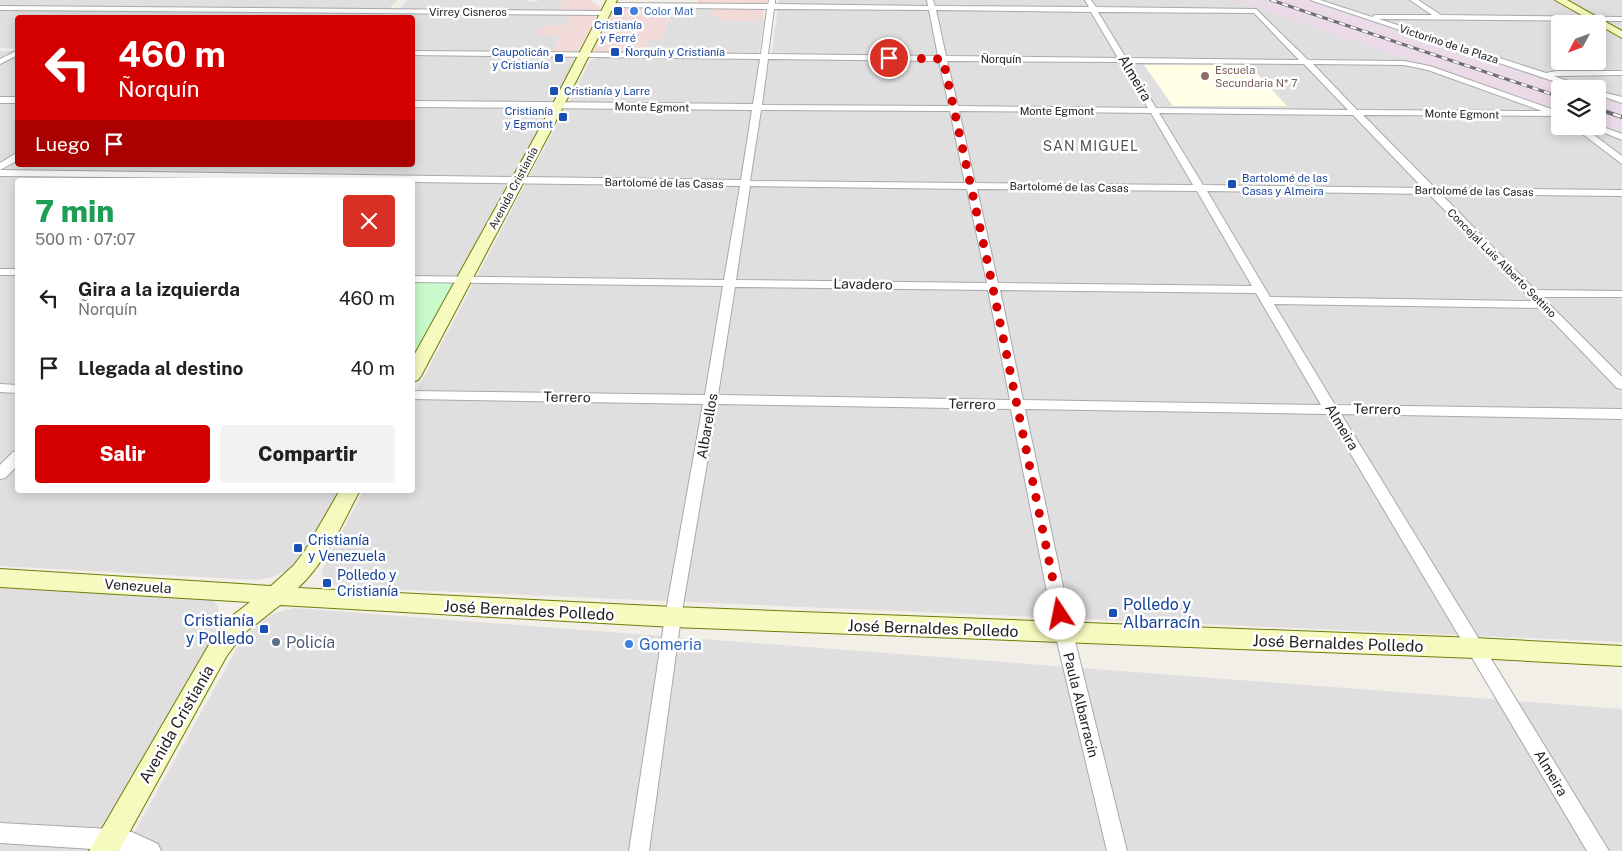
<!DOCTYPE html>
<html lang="es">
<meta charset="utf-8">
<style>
:root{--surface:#fff;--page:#f2f2f2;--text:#202124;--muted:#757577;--accent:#d40000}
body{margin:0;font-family:"Public Sans",sans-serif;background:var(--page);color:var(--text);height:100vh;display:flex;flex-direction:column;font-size:19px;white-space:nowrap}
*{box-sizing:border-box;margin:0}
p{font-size:16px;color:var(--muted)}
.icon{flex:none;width:28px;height:28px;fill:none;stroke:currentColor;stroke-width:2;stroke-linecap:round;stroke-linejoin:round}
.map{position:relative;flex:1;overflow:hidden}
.sheet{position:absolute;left:15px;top:178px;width:400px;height:315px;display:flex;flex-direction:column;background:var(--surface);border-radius:5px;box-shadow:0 2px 12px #0003}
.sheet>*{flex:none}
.top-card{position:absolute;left:15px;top:15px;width:400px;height:152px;border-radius:5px;box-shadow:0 2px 12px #0003;background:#d40000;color:#fff;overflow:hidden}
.needle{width:32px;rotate:229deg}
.fabs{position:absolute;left:1551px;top:15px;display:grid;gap:10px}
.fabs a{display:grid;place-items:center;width:55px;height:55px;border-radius:5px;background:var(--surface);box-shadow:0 2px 12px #0003;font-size:25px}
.pin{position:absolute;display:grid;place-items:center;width:42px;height:42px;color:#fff;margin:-21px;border:2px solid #fff;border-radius:50%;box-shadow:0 1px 5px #0007}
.me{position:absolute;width:55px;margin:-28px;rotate:349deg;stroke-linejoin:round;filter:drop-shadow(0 0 4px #0008)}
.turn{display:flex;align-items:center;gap:18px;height:105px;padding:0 20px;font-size:22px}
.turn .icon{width:65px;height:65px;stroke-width:2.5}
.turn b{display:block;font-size:35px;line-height:42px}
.then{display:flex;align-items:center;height:48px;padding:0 20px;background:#0003;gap:10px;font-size:19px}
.round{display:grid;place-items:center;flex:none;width:52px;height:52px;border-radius:5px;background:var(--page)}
.summary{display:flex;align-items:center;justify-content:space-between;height:85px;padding:0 20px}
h1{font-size:30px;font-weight:800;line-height:38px;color:#1e9e55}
.action{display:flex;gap:10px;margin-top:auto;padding:10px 20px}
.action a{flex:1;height:58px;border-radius:5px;background:var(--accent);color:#fff;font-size:20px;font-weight:800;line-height:58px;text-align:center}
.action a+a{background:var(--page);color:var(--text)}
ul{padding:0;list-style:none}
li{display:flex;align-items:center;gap:15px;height:70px;padding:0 20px}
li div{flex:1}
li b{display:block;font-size:19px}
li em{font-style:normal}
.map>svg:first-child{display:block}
.residential{fill:#e0dfdf;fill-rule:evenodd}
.commercial{fill:#f2dad9}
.industrial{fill:#ebdbe8}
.education{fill:#ffffe5}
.park{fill:#c8facc}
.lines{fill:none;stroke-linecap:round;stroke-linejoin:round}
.street-casing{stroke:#a9a9a9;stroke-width:2}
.secondary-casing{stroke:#707d05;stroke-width:2}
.street{fill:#fff;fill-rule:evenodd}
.secondary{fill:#f7fabf;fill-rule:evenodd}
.rail-far1-casing{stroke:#707070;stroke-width:3}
.rail-casing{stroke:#707070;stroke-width:4}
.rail-far1{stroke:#fff;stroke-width:2;stroke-dasharray:6;stroke-linecap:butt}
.rail{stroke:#fff;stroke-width:2.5;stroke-dasharray:8;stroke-linecap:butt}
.route{stroke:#d40000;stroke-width:9;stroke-dasharray:0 16.2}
.transit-dot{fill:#1a4fb4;stroke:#fff;stroke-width:2}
.shop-dot{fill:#3f7fe0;stroke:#fff;stroke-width:2}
.education-dot{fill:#8d6e63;stroke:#fff;stroke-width:2}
.service-dot{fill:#5c6f8a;stroke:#fff;stroke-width:2}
.labels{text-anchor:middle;stroke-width:5;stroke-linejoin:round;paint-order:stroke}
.far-shop-label{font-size:11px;fill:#366cbe;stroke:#fff;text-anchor:start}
.far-street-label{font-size:11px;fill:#222;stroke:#fff}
.far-transit-label{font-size:11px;fill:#164399;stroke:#fff;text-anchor:start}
.far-education-label{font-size:11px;fill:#785e54;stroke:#fff;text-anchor:start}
.street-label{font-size:14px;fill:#222;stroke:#fff}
.far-quarter-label{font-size:14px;letter-spacing:1px;fill:#555;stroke:#fff}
.transit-label{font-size:14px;fill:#164399;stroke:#fff;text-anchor:start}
.near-transit-label{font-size:16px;fill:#164399;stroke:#fff;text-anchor:start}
.near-street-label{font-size:16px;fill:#222;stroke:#fff}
.near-service-label{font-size:16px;fill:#4e5e75;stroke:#fff;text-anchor:start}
.near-shop-label{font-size:16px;fill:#366cbe;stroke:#fff;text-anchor:start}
</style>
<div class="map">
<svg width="1622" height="851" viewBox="0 0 1622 851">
<rect width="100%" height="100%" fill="#f2efe9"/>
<g class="residential">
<path d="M0,0H398L380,18H18L17,49L0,48Z"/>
<path d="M407,0H527L526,1L536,2L538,0H551L564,3L559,12L400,9Z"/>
<path d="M779,0H1238L1560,111V126H1598V124L1622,132V642L339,587L323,579L322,569L364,490H412L413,398L590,61L599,57L771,59Z"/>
<path d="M1317,0H1622V98L1598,91V89H1592ZM1560,24H1598V61H1560Z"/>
<path d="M674,8H713L722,17V21H764L759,53L757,55H641L648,40H661Z"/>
<path d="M403,13L570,15L564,26H542L537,35H562L551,53L413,52L412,18H390L392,15Z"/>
<path d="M0,51H17L18,165H412L413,55L569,57L576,59L413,362L412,180H18V490H343L301,561L288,570L273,577L256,580L0,566Z"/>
<path d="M0,588L212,600L218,607L221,623L216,637L91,851H0Z"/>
<path d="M294,608L1622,709V851H124L237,648L251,630L263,619L278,612Z"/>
</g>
<g class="commercial">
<path d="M551,0H590L601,8L598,11L559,12L563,3Z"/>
<path d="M698,0H767L765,5H696Z"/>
<path d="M621,8H674L661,40H648L641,55L599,54L593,52L614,9Z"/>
<path d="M713,8L763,10L764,21H722V17H711Z"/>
<path d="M570,15H591L597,18L577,52L551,53L562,36L536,35L542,26H564Z"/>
</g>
<g class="industrial">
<path d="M1235,0H1306L1579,89H1560V112Z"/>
<path d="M1598,95L1622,103V133L1598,124Z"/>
</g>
<path class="education" d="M1144,65H1249L1287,106H1173Z"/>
<path class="park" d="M413,280L456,281L413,359Z"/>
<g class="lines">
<g class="street-casing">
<g id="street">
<path d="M769,0H775V4L928,6L927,0H933L935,6L1089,7L1085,0H1091L1096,7L1256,9L1308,60L1404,61L1430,66L1560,112V118L1555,116L1363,115L1435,188L1622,190V196L1441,194L1535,290L1622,291V297H1542L1622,377V389L1617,388L1540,308L1274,304L1335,405L1622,409V419L1341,414L1609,851H1587L1327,414L1025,409L1073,633L1127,851H1107L1055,633L1011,409L717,404L681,617L649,851H629L665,617L703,404L412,399V391L705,395L723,286L412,282V276L724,280L740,186L412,182V180L0,176V170L741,180L752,110L412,107V101L753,104L760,59L412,55V51L761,54L767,9L609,7L606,5L609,3L768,4ZM774,9L929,10L938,56L768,54ZM936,10L1091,12L1118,58L946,56ZM1098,12L1254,13L1299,60L1126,58ZM768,59L939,61L949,106L762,105ZM947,61L1121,62L1148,108L958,106ZM1129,63L1304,64L1348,110L1156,108ZM1313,64L1404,65L1428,70L1542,111L1357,110ZM761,110L950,111L965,183L750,181ZM959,111L1151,113L1193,185L975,183ZM1159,113L1353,115L1423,188L1203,185ZM750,186L967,189L987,283L736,280ZM977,189L1197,191L1252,286L998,283ZM1207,191L1429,194L1533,301L1270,297ZM735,287L988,290L1010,400L718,395ZM1000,290L1256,293L1321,405L1023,400Z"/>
<path d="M1310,0H1320L1372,17L1375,15H1432L1410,0H1418L1441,15L1622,17V21L1379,19L1546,73L1557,71H1622V75L1554,76L1590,89H1577Z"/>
<path d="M0,6L606,11L610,13L606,15L0,10Z"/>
<path d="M18,50V55L0,64V59Z"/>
<path d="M1598,91L1622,97V103L1598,95Z"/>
<rect x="0" y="97" width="18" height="6"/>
<path d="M1598,125L1622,134V140L1588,126Z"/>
<path d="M1572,126H1582L1622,156V164Z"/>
<path d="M18,152V160L0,170V163Z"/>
<rect x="0" y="269" width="18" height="6"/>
<path d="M0,384L18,385V393L0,392Z"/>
<path d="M18,451V465L5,478L0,479V465L13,452Z"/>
<path d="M0,823L110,829L132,832L158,844L161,851H123L0,843Z"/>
</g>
</g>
<g class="secondary-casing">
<g id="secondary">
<path d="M607,0H617L558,117L421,376L418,380L412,382V359L546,117Z"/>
<path d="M1555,0H1567L1622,31V38Z"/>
<path d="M340,490H360C342,524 326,562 298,588L673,607L1475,638L1622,646V666L1475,658L673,627L280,605L243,634L226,657L119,851H89L210,643L227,620L250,602L0,587V569L271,586L294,565L306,549Z"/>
</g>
</g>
<use href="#street" class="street"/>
<use href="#secondary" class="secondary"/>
<g class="rail-far1-casing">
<path id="rail-far1" d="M1271,0L1560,97"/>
</g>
<g class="rail-casing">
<path id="rail" d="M1598,109L1622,117"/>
</g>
<use href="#rail-far1" class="rail-far1"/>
<use href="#rail" class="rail"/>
</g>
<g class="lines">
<path class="route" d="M889,58L943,59L989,269L1060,614"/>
</g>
<g class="transit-dot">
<rect x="613" y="6" width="10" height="10" rx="2.5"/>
<rect x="610" y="47" width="10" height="10" rx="2.5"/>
<rect x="554" y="53" width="10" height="10" rx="2.5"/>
<rect x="549" y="86" width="10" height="10" rx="2.5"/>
<rect x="558" y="112" width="10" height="10" rx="2.5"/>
<rect x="1227" y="179" width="10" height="10" rx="2.5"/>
<rect x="293" y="543" width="10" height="10" rx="2.5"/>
<rect x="322" y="578" width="10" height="10" rx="2.5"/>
<rect x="1108" y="608" width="10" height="10" rx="2.5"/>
<rect x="259" y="624" width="10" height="10" rx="2.5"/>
</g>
<g class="shop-dot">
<circle cx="634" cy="11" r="5"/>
<circle cx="629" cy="644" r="5"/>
</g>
<circle class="education-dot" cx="1205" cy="76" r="5"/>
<circle class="service-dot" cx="276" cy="642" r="5"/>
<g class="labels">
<g class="far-shop-label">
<text x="644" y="15">Color Mat</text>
</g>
<g class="far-street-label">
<text x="468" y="16">Virrey Cisneros</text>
<text transform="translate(1449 44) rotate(18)" y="4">Victorino de la Plaza</text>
<text x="1001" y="63">Ñorquín</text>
<text transform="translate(652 107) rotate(1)" y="4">Monte Egmont</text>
<text x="1057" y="115">Monte Egmont</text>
<text transform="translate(1462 114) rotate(1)" y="4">Monte Egmont</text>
<text transform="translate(664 183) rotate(1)" y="4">Bartolomé de las Casas</text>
<text transform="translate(1069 187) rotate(1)" y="4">Bartolomé de las Casas</text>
<text transform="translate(513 188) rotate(-62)" y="4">Avenida Cristianía</text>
<text transform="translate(1474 191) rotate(1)" y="4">Bartolomé de las Casas</text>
<text transform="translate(1502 263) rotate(45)" y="4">Concejal Luis Alberto Settino</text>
</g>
<g class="far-transit-label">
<text x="618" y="29" text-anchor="middle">Cristianía<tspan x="618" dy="13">y Ferré</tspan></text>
<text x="549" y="56" text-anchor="end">Caupolicán<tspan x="549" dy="13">y Cristianía</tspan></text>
<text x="625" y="56">Ñorquín y Cristianía</text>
<text x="564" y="95">Cristianía y Larre</text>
<text x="553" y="115" text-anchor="end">Cristianía<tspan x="553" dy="13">y Egmont</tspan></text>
<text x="1242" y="182">Bartolomé de las<tspan x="1242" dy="13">Casas y Almeira</tspan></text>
</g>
<g class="far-education-label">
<text x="1215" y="74">Escuela<tspan x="1215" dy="13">Secundaria N* 7</tspan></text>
</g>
<g class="street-label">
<text transform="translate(1135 78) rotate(59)" y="5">Almeira</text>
<text transform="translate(863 284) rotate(1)" y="5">Lavadero</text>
<text transform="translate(567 397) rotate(1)" y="5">Terrero</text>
<text transform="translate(972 404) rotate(1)" y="5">Terrero</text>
<text transform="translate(1377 409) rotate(1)" y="5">Terrero</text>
<text transform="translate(707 426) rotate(-80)" y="5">Albarellos</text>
<text transform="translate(1342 427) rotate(59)" y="5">Almeira</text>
<text transform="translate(138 586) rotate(4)" y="5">Venezuela</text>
<text transform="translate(1081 705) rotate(76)" y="5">Paula Albarracín</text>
<text transform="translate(1551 773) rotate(59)" y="5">Almeira</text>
</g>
<g class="far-quarter-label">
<text x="1091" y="151">SAN MIGUEL</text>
</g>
<g class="transit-label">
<text x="308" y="545">Cristianía<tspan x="308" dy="16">y Venezuela</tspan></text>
<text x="337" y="580">Polledo y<tspan x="337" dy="16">Cristianía</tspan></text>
</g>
<g class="near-transit-label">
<text x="1123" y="610">Polledo y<tspan x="1123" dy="18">Albarracín</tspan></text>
<text x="254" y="626" text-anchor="end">Cristianía<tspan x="254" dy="18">y Polledo</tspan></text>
</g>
<g class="near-street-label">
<text transform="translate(529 610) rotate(3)" y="6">José Bernaldes Polledo</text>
<text transform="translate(933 628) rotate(2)" y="6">José Bernaldes Polledo</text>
<text transform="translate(1338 643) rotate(2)" y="6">José Bernaldes Polledo</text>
<text transform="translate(176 724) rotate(-60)" y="6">Avenida Cristianía</text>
</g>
<g class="near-service-label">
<text x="286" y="648">Policía</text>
</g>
<g class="near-shop-label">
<text x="639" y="650">Gomeria</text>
</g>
</g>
</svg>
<div class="fabs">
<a><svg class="needle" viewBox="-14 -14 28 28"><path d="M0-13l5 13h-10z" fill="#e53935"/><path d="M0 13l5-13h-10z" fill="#757577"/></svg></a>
<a><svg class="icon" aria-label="layers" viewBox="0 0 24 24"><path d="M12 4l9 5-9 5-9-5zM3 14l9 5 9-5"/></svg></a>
</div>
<div class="pin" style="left:889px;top:58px;background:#d93025"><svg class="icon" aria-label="arrive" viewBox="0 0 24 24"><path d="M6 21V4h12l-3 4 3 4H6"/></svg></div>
<svg class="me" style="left:1060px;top:614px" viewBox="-20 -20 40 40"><circle r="19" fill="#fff"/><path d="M0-13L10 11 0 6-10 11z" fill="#d40000"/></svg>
<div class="top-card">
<div class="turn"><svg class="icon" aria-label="left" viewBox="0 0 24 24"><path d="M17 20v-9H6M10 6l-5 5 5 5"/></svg><div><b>460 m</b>Ñorquín</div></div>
<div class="then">Luego<svg class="icon" aria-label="arrive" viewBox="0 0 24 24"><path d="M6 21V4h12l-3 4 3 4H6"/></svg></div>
</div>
<section class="sheet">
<div class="summary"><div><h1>7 min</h1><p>500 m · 07:07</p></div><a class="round" style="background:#d93025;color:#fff"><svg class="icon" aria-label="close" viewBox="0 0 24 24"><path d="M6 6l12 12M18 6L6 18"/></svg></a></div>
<ul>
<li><svg class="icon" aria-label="left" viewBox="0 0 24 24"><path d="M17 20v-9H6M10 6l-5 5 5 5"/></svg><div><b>Gira a la izquierda</b><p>Ñorquín</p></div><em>460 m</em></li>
<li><svg class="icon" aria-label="arrive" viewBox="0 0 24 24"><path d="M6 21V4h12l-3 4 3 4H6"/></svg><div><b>Llegada al destino</b></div><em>40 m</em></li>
</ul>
<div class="action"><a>Salir</a><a>Compartir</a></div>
</section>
</div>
